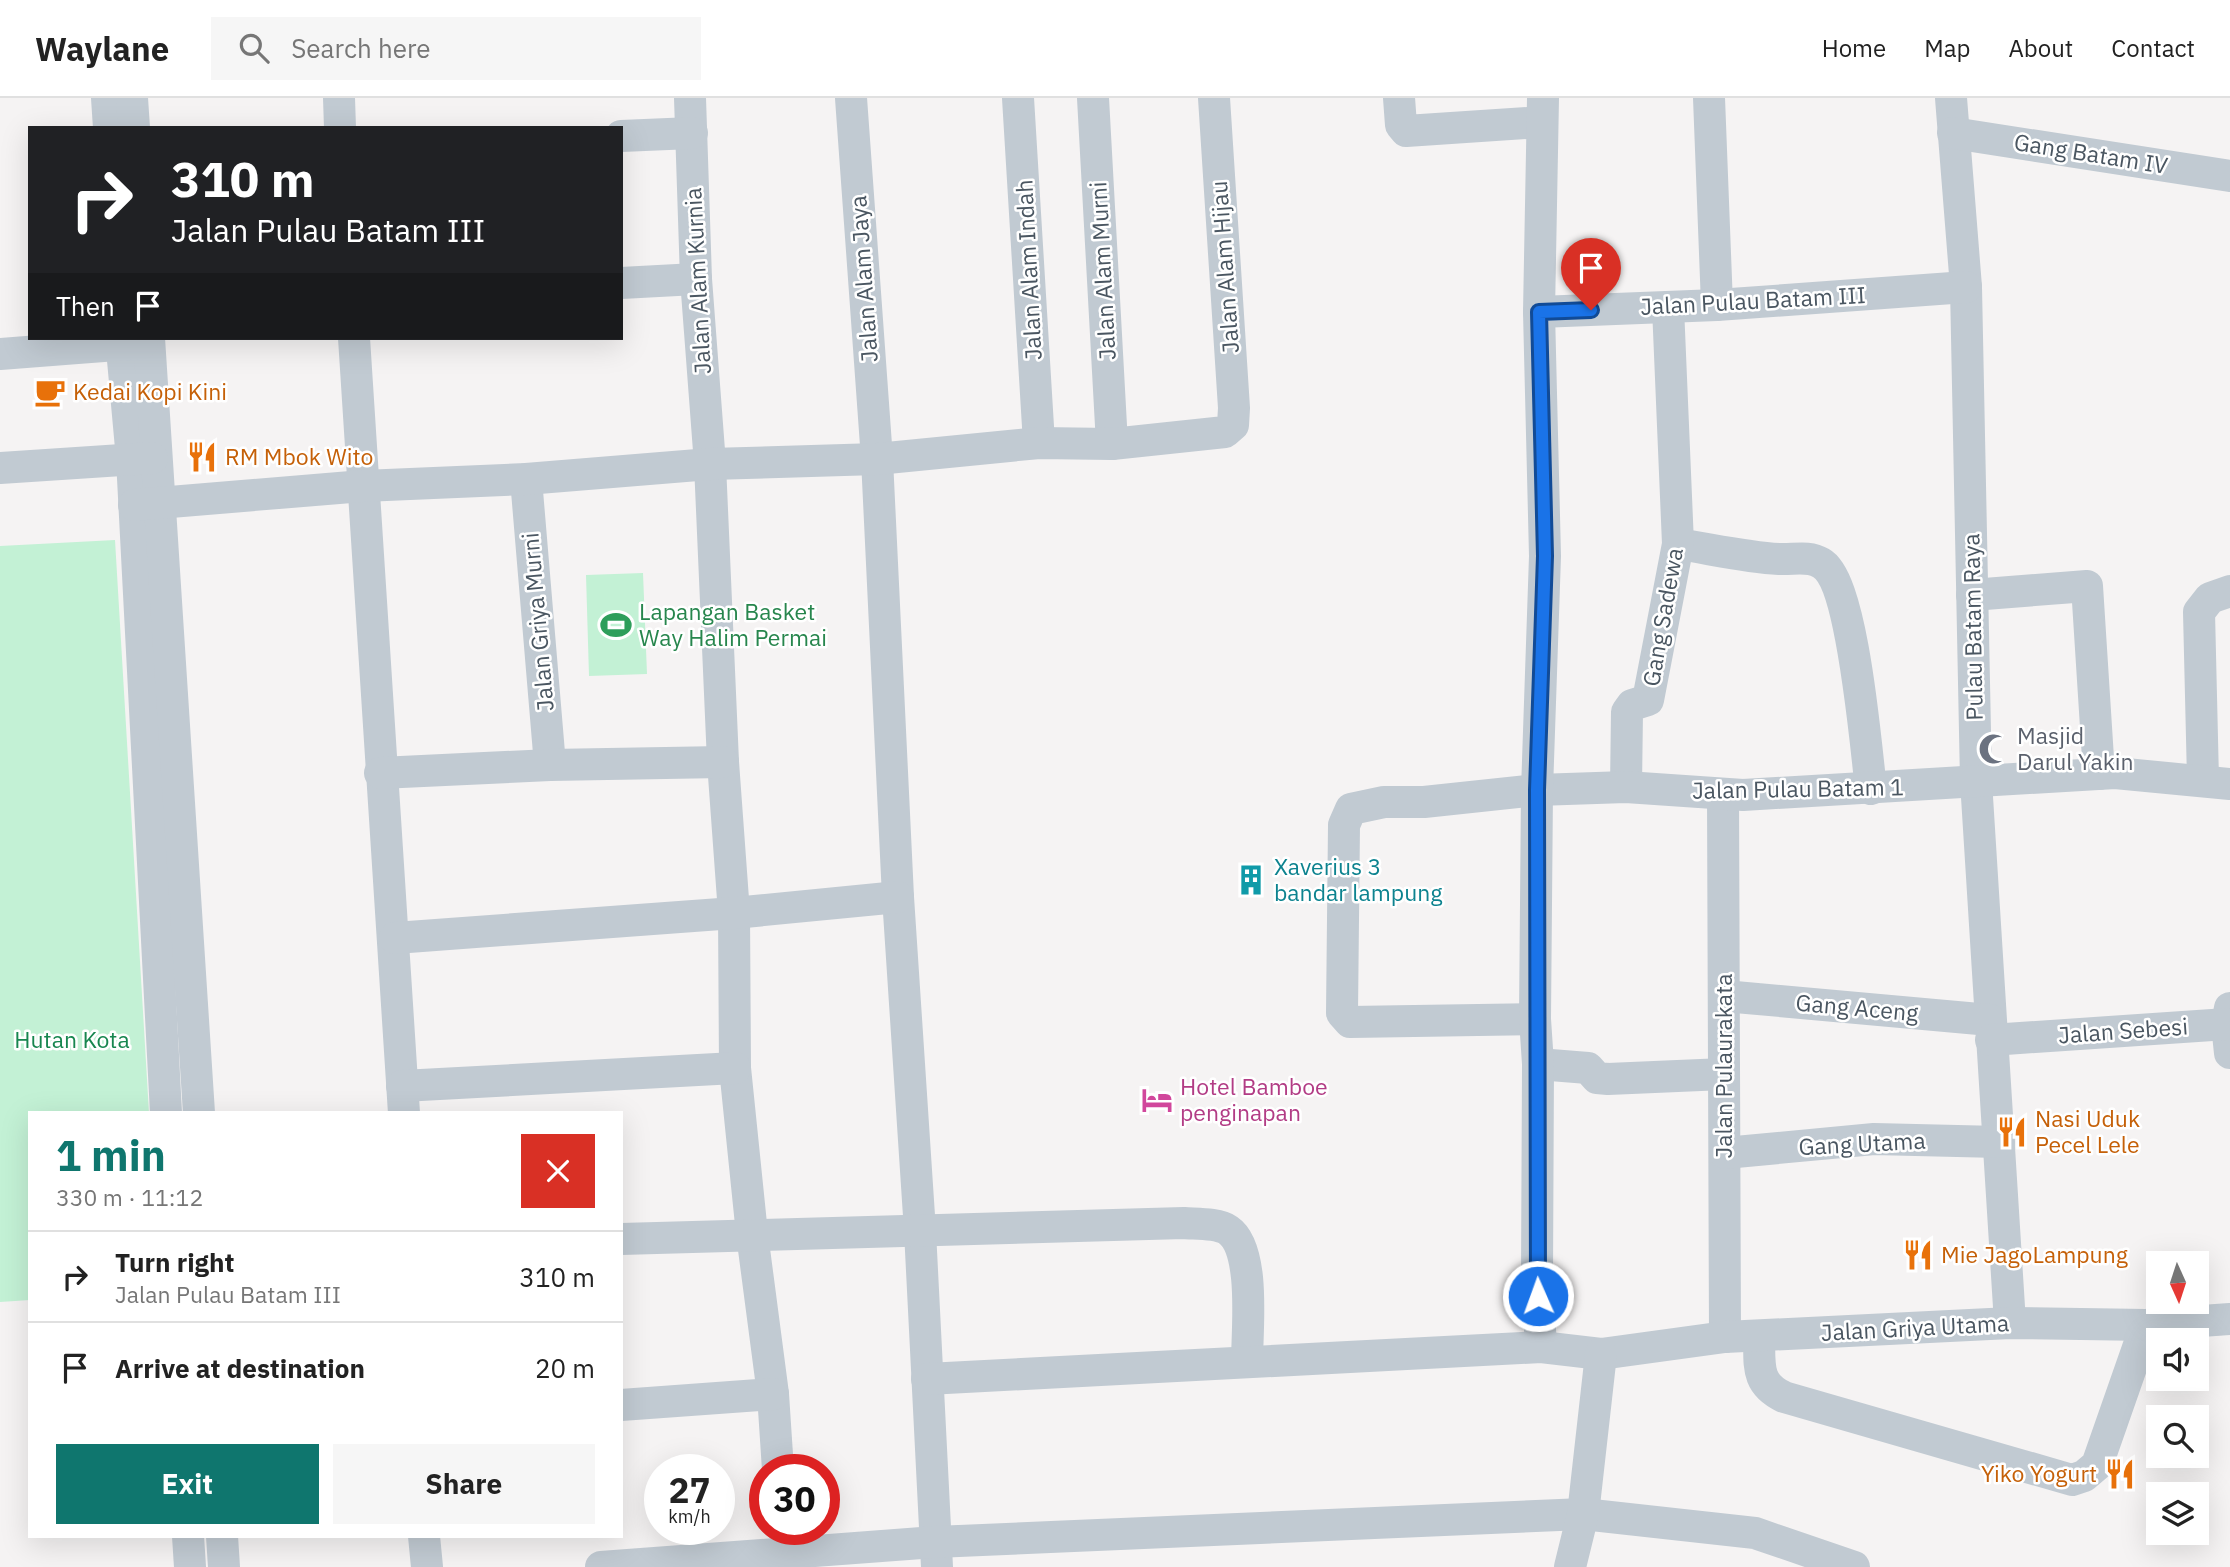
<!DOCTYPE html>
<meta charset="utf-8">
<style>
:root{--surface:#fff;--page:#f6f6f6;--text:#222;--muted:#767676;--line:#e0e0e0;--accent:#0f766e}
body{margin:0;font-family:"IBM Plex Sans",sans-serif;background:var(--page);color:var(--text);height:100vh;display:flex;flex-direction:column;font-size:26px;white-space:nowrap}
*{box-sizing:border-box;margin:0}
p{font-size:23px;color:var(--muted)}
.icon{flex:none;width:38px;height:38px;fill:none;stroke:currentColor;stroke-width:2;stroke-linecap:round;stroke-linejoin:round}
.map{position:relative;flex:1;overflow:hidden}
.drawer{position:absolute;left:28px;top:1013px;width:595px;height:427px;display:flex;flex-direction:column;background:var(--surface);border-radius:0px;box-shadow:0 7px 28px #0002}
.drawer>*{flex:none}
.top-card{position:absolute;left:28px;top:28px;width:595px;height:214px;border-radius:0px;box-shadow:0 7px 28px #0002;background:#202124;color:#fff;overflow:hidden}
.needle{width:46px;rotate:177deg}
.controls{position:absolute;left:2146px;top:1153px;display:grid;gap:14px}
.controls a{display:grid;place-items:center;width:63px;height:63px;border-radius:0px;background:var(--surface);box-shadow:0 7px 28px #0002;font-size:35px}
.speed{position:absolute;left:644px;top:1356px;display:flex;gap:14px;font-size:35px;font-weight:700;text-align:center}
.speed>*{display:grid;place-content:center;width:91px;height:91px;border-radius:50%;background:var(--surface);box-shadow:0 7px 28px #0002;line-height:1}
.speed small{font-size:18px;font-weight:400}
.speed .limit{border:10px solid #d22;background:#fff;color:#111}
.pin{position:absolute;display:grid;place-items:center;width:60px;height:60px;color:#fff;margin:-72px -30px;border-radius:50% 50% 50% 0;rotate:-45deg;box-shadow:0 0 7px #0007}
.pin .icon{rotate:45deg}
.me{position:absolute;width:77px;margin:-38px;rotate:358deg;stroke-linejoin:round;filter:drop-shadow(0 0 5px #0008)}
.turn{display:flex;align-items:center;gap:24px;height:147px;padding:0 28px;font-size:32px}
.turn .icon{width:91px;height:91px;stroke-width:2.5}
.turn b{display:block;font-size:49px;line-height:60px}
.then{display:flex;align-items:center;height:66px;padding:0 28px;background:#0003;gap:14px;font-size:26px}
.round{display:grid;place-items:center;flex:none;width:74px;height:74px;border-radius:0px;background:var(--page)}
.head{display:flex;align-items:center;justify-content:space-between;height:119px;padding:0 28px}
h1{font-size:42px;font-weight:700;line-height:52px;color:var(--accent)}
.primary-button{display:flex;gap:14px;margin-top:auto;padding:14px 28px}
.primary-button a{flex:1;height:80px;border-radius:0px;background:var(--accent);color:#fff;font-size:28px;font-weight:700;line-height:80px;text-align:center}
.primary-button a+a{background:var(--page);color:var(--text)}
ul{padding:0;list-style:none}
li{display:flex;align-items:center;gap:21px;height:91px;padding:0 28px;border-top:2px solid var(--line)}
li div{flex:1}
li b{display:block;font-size:26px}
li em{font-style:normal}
header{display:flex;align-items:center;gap:42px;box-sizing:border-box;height:98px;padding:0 35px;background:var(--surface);border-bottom:2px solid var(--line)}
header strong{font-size:33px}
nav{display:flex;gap:38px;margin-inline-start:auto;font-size:24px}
.search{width:490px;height:63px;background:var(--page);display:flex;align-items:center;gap:18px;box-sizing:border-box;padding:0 24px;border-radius:0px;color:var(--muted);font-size:26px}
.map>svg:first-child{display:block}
.green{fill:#c3f1d5}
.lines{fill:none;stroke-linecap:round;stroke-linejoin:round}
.minor{stroke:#c1cad2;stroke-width:32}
.route-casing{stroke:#114b97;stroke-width:18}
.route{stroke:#1a73e8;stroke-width:12}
.labels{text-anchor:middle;stroke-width:5;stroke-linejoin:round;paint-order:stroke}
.street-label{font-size:23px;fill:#4a5661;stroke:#fff}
.food-label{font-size:23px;fill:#c56008;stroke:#fff;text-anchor:start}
.leisure-label{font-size:23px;fill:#27864d;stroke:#fff;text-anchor:start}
.worship-label{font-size:23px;fill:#5b616d;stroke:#fff;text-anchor:start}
.culture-label{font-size:23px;fill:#0d838f;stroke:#fff;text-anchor:start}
.park-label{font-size:23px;fill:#17864f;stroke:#fff}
.hotel-label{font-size:23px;fill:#b23c85;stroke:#fff;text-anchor:start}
</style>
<header>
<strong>Waylane</strong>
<div class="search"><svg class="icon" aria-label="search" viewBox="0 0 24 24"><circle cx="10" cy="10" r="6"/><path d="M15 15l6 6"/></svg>Search here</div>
<nav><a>Home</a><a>Map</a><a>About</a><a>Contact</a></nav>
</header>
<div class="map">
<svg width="2230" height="1469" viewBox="0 0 2230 1469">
<rect width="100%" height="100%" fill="#f5f3f3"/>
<g class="green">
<path d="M115,442L149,1015H30V1202L0,1204V448Z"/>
<path d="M643,475L647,576L589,578L586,477Z"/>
</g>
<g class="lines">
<g class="minor">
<path d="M107,0L109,30"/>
<path d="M132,0L134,30"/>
<path d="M339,0L340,30"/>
<path d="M690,0L696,181L710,366L723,664L734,815L735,970L752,1136L773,1296L778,1372"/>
<path d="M851,0L877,361L898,799L920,1133L937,1469"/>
<path d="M1018,0L1039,345"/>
<path d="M1093,0L1112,346"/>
<path d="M1399,0L1401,27L1406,33L1542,24"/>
<path d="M1709,0L1717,207"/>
<path d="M1951,0L1966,189L1976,683L2010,1225"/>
<path d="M1953,35L2230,78"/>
<path d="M621,38L692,35"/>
<path d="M621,185L696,181"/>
<path d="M1539,214L1717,207L1966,189"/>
<path d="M121,240L132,361L166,1015"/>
<path d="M149,240L199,1015"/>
<path d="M354,240L404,1015"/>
<path d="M0,256L142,245"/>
<path d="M0,370L152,360"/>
<path d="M526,381L550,667"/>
<path d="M134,407L363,388L526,381L710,366L877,361L1039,345L1112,346L1225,334L1233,327L1234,310L1214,0"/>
<path d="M1678,446C1711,451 1745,459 1779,461C1793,462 1808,457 1821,465C1853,483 1866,651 1871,691"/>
<path d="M1972,497L2087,488L2099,676"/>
<path d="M380,675L550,667L723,664"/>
<path d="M2203,682L2199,514L2210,500L2230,493"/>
<path d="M1626,689L1627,614L1632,607L1648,602L1678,446L1668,209"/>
<path d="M1723,697L1725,1239"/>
<path d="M395,840L734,815L898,799"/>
<path d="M1724,898L1990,922"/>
<path d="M2230,910L2227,926L2230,955"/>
<path d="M1535,921L1350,924L1342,915L1344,727L1351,711L1384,704H1424L1537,692L1626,689L1743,697L2115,675L2230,686"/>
<path d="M1991,942L2227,926"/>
<path d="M1538,966L1588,970L1597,980L1608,981L1724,976"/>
<path d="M402,988L735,970"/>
<path d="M1725,1055L1874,1041L1999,1044"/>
<path d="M621,1141L1184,1125C1196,1126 1218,1125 1228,1132C1256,1151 1247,1232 1247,1264"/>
<path d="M1759,1238C1760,1267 1755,1285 1784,1299L2072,1382L2084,1378L2097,1367L2146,1227"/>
<path d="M1541,1249L1537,1178L1538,966L1535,921L1537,692L1545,458L1539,214L1543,0"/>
<path d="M927,1281L1541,1249L1601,1256L1725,1239L2010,1225L2146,1227L2230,1221"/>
<path d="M621,1307L773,1296"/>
<path d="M188,1438L190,1469"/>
<path d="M222,1438L224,1469"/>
<path d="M424,1438L427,1469"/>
<path d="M601,1469L935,1444L1583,1416L1755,1435L1854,1469"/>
<path d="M1570,1469L1583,1416L1601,1256"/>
</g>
</g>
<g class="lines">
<g class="route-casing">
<path id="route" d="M1538,1198L1537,692L1545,458L1539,214L1591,212"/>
</g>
<use href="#route" class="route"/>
</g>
<defs>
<g id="cafe-bare" transform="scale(2.415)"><path d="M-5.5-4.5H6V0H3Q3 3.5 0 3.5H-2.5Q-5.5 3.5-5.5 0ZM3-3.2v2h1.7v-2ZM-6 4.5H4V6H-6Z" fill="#e8710a" stroke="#fff" stroke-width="2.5" paint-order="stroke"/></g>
<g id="restaurant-bare" transform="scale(2.415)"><path d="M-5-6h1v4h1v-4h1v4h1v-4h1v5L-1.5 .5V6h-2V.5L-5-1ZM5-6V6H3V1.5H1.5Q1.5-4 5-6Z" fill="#e8710a" stroke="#fff" stroke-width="2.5" paint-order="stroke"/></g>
<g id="stadium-bare" transform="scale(2.415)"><path d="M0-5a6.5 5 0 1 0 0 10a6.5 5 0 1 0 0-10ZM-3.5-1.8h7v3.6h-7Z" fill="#2e9e5b" stroke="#fff" stroke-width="2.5" paint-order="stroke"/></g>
<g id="mosque-bare" transform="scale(2.415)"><path d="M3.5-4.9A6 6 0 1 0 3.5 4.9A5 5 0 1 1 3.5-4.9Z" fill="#6b7280" stroke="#fff" stroke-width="2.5" paint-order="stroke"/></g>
<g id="building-bare" transform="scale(2.415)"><path d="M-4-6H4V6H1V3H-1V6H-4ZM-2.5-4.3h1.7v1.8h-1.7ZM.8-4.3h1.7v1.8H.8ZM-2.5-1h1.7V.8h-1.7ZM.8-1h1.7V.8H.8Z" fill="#0f9aa8" stroke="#fff" stroke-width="2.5" paint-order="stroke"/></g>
<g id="hotel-bare" transform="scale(2.415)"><path d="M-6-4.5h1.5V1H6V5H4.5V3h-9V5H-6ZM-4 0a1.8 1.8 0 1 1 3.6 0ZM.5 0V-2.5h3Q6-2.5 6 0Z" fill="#d1479c" stroke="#fff" stroke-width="2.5" paint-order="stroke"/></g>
</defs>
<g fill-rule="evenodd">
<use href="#cafe-bare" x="50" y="294"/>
<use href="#restaurant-bare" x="202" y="359"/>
<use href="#stadium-bare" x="616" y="527"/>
<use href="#mosque-bare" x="1994" y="651"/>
<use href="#building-bare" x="1251" y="782"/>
<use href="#hotel-bare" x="1157" y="1002"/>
<use href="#restaurant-bare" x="2012" y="1034"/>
<use href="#restaurant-bare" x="1918" y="1157"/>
<use href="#restaurant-bare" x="2120" y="1376"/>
</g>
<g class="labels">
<g class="street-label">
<text transform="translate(2091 56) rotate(9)" y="8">Gang Batam IV</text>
<text transform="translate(1225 169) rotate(-94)" y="8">Jalan Alam Hijau</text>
<text transform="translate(1029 172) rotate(-93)" y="8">Jalan Alam Indah</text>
<text transform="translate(1103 173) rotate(-93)" y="8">Jalan Alam Murni</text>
<text transform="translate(864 181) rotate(-94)" y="8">Jalan Alam Jaya</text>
<text transform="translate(698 183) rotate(-93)" y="8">Jalan Alam Kurnia</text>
<text transform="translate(1753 203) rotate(-3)" y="8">Jalan Pulau Batam III</text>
<text transform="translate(1663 519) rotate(-80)" y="8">Gang Sadewa</text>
<text transform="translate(538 524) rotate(-95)" y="8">Jalan Griya Murni</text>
<text transform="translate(1973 529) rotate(-91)" y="8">Pulau Batam Raya</text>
<text transform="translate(1798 691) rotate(-1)" y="8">Jalan Pulau Batam 1</text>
<text transform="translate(1857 910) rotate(5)" y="8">Gang Aceng</text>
<text transform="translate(2123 933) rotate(-4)" y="8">Jalan Sebesi</text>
<text transform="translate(1724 968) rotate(-90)" y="8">Jalan Pulaurakata</text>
<text transform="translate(1862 1046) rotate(-3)" y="8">Gang Utama</text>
<text transform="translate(1915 1230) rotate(-3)" y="8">Jalan Griya Utama</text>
</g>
<g class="food-label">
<text x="73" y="302">Kedai Kopi Kini</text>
<text x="225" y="367">RM Mbok Wito</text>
<text x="2035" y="1029">Nasi Uduk<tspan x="2035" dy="26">Pecel Lele</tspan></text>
<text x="1941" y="1165">Mie JagoLampung</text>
<text x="2097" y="1384" text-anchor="end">Yiko Yogurt</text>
</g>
<g class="leisure-label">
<text x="639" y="522">Lapangan Basket<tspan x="639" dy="26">Way Halim Permai</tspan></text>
</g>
<g class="worship-label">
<text x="2017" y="646">Masjid<tspan x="2017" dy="26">Darul Yakin</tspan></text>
</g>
<g class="culture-label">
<text x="1274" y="777">Xaverius 3<tspan x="1274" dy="26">bandar lampung</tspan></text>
</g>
<g class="park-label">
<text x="72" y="950">Hutan Kota</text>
</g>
<g class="hotel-label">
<text x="1180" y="997">Hotel Bamboe<tspan x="1180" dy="26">penginapan</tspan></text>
</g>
</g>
</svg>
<div class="controls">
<a><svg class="needle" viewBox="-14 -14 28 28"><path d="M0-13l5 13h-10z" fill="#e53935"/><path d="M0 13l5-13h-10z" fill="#767676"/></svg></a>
<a><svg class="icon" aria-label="sound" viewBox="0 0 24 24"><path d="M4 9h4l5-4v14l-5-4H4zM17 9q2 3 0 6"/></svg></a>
<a><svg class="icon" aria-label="search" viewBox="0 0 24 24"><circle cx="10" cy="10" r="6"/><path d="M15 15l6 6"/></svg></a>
<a><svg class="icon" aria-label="layers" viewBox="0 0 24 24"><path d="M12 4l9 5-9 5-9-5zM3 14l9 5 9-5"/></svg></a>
</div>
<div class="speed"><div>27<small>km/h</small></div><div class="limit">30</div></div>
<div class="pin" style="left:1591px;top:212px;background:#d93025"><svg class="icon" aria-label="arrive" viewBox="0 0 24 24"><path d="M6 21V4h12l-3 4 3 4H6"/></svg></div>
<svg class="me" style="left:1538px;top:1198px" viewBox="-20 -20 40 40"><circle r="17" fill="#1a73e8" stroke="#fff" stroke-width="3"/><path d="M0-11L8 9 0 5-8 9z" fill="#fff"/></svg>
<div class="top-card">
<div class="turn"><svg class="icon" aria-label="right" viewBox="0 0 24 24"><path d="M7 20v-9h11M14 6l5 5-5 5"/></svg><div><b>310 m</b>Jalan Pulau Batam III</div></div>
<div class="then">Then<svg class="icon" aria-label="arrive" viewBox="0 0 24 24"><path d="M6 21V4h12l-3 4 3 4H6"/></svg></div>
</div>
<section class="drawer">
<div class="head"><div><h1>1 min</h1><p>330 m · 11:12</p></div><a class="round" style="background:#d93025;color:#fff"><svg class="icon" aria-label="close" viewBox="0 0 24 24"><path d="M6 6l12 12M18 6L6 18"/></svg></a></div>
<ul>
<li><svg class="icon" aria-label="right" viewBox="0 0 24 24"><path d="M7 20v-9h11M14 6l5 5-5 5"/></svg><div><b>Turn right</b><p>Jalan Pulau Batam III</p></div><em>310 m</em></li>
<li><svg class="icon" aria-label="arrive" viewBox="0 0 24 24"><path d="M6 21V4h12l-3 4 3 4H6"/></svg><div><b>Arrive at destination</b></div><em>20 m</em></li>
</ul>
<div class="primary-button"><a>Exit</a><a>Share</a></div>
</section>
</div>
